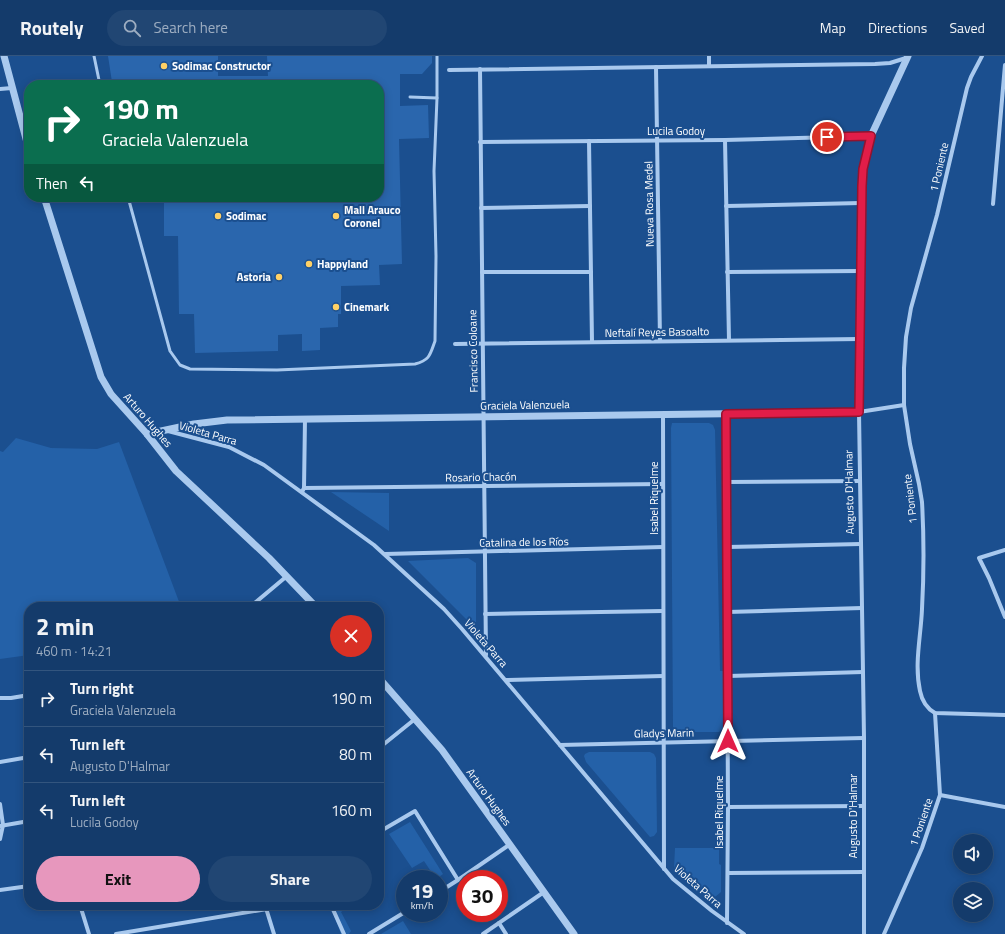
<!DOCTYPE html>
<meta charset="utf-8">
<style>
:root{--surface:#143b6b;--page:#214673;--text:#f1f3f6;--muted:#9dadc1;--line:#33557e;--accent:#e797bd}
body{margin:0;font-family:"Titillium Web",sans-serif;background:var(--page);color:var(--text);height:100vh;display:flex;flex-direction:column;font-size:15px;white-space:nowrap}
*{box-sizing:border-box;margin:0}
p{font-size:13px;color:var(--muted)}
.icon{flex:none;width:22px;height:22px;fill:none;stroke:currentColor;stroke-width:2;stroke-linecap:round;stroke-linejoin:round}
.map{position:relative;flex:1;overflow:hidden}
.side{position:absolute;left:24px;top:546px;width:360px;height:308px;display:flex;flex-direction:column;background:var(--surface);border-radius:16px;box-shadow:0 2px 10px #0003,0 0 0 1px var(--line)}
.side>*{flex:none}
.guide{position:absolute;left:24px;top:24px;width:360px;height:122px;border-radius:16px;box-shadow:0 2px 10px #0003,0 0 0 1px var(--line);background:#0b6e4f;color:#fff;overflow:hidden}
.buttons{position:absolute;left:953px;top:778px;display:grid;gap:8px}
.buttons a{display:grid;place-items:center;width:40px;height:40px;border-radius:50%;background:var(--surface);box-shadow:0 2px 10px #0003,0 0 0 1px var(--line);font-size:20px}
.speed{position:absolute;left:396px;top:814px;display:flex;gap:8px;font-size:20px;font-weight:700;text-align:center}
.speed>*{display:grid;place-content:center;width:52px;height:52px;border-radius:50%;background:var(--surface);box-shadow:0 2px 10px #0003,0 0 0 1px var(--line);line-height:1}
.speed small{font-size:10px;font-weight:400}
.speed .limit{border:6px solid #d22;background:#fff;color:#111}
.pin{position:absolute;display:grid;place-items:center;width:34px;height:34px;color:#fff;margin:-17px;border:2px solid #fff;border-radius:50%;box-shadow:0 1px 4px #0007}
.me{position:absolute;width:44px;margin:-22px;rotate:0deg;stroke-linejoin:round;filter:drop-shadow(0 0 3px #0008)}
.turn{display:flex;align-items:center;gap:14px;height:84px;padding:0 12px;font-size:18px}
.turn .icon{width:52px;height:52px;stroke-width:2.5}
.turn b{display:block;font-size:28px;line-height:34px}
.then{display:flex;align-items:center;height:38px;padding:0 12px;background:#0003;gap:8px;font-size:15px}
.round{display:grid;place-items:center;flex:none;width:42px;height:42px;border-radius:21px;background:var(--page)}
.overview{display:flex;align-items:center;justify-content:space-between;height:68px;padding:0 12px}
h1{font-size:24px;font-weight:700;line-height:30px}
.button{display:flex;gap:8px;margin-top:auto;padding:8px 12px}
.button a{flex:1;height:46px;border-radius:24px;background:var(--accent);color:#111;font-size:16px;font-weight:700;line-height:46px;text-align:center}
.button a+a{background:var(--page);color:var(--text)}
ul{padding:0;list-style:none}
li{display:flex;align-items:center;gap:12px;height:56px;padding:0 12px;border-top:1px solid var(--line)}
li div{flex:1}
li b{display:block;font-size:15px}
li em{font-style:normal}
header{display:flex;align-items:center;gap:24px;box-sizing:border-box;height:56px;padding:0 20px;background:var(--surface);border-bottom:1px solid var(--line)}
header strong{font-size:19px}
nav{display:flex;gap:22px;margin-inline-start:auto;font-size:14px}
.search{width:280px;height:36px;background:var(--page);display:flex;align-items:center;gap:10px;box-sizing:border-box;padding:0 14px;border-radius:22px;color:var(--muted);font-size:15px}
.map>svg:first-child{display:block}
.green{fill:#2461a8}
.building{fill:#2a66ad}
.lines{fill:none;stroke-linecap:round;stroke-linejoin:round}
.service{stroke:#a9c9ee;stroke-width:3}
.minor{stroke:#a9c9ee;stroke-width:4}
.tertiary{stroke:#a9c9ee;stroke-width:7}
.route-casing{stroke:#92132f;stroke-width:10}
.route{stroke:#e11d48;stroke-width:7}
.poi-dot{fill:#ffd166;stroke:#1b4f8f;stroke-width:1.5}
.labels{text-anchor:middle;stroke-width:4;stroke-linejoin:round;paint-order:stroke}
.poi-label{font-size:11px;font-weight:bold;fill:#fff;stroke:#1b4f8f;text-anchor:start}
.street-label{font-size:11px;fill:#fff;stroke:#1b4f8f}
</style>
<header>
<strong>Routely</strong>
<div class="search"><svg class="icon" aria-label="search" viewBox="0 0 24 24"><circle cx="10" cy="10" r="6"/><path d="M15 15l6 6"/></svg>Search here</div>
<nav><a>Map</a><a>Directions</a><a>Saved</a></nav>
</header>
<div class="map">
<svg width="1005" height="878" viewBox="0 0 1005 878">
<rect width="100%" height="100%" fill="#1b4f8f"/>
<g class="green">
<path d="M672,367H709L713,369L715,374L720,615H724L726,664V670L719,676H678L673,671L671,372Z"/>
<path d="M16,382L51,392L97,393L119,386L181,551H29V599L0,603V395L3,396Z"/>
<path d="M331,436L389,437V475Z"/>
<path d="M468,502L476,507V566H469L408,505Z"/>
<path d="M589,696H650L654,698L656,702L657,776L654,780L650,781L586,706L584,700L585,698Z"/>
<path d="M410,766L443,818L436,823L424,805L412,812L389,778Z"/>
<path d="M675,792H719V808L721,809V836L715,841H712L674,812Z"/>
<path d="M330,849H351L341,856L351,875L349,878H341Z"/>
<path d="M403,865L411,878H381Z"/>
</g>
<path class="building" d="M108,0H218V20H268L267,0H432V7L422,18H400V50L428,49L429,82L399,83L402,208L379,209L380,229L341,230V258H338V271L320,272V294L302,295V278L278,279V295L195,297L194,258H179L178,180H164V141H379V29H126V27L112,26Z"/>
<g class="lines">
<g class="service">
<path d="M94,0L100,29"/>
<path d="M410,41L437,42V0"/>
<path d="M128,141L170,295L180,309L190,313L277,314L415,308C430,304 430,299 435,285L436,200L434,115L437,42"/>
</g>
<g class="minor">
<path d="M709,0V10"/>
<path d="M982,0L971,21L967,32L937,159L911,252L906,281L904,312V349L910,388L919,428L922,446C924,481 924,517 922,553C921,580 914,608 920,635C922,645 926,652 935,657L1005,659"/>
<path d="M656,11L660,285"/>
<path d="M480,13L486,599"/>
<path d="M449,14L875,8L890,7L906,2"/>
<path d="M0,33L12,32"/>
<path d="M725,84L729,284"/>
<path d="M589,85L592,286"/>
<path d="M480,86L725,84L871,80"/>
<path d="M993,148L1005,9"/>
<path d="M726,150L861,147"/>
<path d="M481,152L590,150"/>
<path d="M482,216H591"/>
<path d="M727,216L860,215"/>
<path d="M455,288L860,283"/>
<path d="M726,358L728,751L727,867"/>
<path d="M663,359L664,813"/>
<path d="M168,375L229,391L264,409L374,489L444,553L462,573L673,823L712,855L744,878"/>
<path d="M727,426L860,425"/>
<path d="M304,432L305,363"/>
<path d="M302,436L304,432L663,428"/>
<path d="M727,491L861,488"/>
<path d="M1005,494L979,502L989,522L1005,561"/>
<path d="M385,498L663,491"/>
<path d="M250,551L287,520"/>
<path d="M727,556L862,552"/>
<path d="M485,558L663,555"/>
<path d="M728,620L863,616"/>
<path d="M506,624L663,620"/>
<path d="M0,642H11L29,639"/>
<path d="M560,689L864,682"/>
<path d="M379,692L415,663"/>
<path d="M0,706L29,701"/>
<path d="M940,739L1005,751"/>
<path d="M0,748L3,769L0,783"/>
<path d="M728,751L864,750"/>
<path d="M0,770L29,765"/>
<path d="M379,776L415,755L458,824"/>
<path d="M728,817L864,816"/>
<path d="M0,834L29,830"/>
<path d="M439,836L458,824L509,789"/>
<path d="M80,849L89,878"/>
<path d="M265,849L274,878"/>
<path d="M331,849L344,878"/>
<path d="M499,867L506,878"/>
<path d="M116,878L267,853"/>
<path d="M369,878L405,856"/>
<path d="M483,878L544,836"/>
<path d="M864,878V682L859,356L904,349"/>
<path d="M884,878L922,792L940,739L935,657"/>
</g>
<g class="tertiary">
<path d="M4,0L29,94"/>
<path d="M44,141L101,321L111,338L147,378L176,415L269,502L316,551"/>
<path d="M147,378L194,368L227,364L859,356L861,147L863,113L871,80L908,0"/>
<path d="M379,622L442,694L574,878"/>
</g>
</g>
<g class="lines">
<g class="route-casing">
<path id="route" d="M728,685L726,358L859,356L862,130L863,113L871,80L827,81"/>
</g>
<use href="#route" class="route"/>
</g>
<g class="poi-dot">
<circle cx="164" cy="10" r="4"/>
<circle cx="218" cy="160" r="4"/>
<circle cx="336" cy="160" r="4"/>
<circle cx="309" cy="208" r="4"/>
<circle cx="279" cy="221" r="4"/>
<circle cx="336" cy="251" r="4"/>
</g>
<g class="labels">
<g class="poi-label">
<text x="172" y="14">Sodimac Constructor</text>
<text x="344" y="158">Mall Arauco<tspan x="344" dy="13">Coronel</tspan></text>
<text x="226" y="164">Sodimac</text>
<text x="317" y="212">Happyland</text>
<text x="271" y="225" text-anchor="end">Astoria</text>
<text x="344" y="255">Cinemark</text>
</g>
<g class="street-label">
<text x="676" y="79">Lucila Godoy</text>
<text transform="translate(939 111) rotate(-77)" y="4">1 Poniente</text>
<text transform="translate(649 148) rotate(-91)" y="4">Nueva Rosa Medel</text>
<text transform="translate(657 276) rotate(-1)" y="4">Neftalí Reyes Basoalto</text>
<text transform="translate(473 295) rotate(-91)" y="4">Francisco Coloane</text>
<text transform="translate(525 349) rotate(-1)" y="4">Graciela Valenzuela</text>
<text transform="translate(148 364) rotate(49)" y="4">Arturo Hughes</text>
<text transform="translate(208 377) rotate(16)" y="4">Violeta Parra</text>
<text transform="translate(481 421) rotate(-1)" y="4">Rosario Chacón</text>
<text transform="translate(849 436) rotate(-91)" y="4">Augusto D'Halmar</text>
<text transform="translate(654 442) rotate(-90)" y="4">Isabel Riquelme</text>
<text transform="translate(910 443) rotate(-97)" y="4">1 Poniente</text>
<text transform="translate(524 486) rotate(-1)" y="4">Catalina de los Ríos</text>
<text transform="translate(486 587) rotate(49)" y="4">Violeta Parra</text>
<text transform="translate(664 677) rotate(-1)" y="4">Gladys Marin</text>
<text transform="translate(489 741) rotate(54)" y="4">Arturo Hughes</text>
<text transform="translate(719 756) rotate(-90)" y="4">Isabel Riquelme</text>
<text transform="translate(853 760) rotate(-90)" y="4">Augusto D'Halmar</text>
<text transform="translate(921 766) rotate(-71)" y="4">1 Poniente</text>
<text transform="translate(698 830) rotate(41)" y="4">Violeta Parra</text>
</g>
</g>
</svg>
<div class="buttons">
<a><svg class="icon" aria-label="sound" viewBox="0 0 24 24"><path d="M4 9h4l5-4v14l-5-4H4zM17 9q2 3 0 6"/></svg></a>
<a><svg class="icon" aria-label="layers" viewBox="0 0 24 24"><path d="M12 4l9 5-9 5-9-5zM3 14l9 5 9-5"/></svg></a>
</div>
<div class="speed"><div>19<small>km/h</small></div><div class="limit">30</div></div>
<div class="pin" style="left:827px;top:81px;background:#d93025"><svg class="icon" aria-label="arrive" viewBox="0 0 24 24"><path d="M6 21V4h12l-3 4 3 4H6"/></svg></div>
<svg class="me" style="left:728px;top:685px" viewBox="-20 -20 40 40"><path d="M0-17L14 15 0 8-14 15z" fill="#e11d48" stroke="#fff" stroke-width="4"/></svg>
<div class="guide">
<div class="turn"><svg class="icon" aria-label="right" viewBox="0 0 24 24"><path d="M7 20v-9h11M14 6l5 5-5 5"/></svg><div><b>190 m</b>Graciela Valenzuela</div></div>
<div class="then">Then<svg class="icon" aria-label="left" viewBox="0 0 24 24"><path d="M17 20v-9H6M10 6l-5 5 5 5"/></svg></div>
</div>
<section class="side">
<div class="overview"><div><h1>2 min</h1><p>460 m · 14:21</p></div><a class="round" style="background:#d93025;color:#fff"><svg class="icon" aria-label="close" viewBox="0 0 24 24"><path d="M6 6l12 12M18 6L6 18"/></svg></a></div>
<ul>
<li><svg class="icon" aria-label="right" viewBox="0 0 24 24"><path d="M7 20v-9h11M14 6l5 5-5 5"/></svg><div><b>Turn right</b><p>Graciela Valenzuela</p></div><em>190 m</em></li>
<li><svg class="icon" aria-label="left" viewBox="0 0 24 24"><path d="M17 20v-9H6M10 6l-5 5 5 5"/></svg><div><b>Turn left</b><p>Augusto D'Halmar</p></div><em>80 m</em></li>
<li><svg class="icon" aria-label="left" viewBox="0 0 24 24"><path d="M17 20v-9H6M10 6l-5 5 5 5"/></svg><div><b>Turn left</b><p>Lucila Godoy</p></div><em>160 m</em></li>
</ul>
<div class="button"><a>Exit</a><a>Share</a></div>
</section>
</div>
